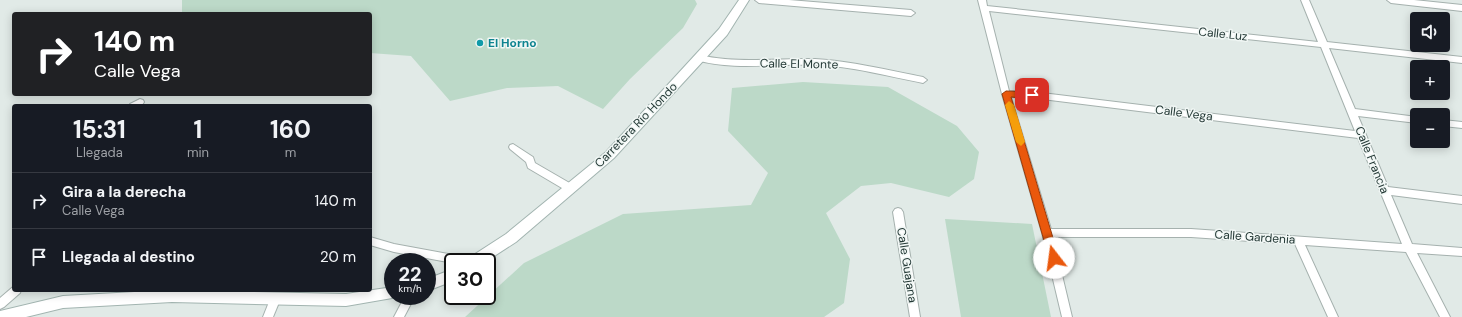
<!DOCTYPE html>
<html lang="es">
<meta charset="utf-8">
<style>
:root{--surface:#171b24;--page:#20242c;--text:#f1f3f6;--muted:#9ea1a6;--line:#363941}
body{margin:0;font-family:"DM Sans",sans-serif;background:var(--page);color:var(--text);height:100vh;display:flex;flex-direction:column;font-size:15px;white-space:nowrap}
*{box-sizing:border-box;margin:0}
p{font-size:13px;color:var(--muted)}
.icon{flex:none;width:22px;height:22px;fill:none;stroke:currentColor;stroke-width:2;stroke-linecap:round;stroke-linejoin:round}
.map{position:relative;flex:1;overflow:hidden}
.drawer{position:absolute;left:12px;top:104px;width:360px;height:188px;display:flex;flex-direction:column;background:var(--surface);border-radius:4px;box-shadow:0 2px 10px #0003}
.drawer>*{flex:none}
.hud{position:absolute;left:12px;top:12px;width:360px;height:84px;border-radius:4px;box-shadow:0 2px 10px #0003;background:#202124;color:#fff;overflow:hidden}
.controls{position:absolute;left:1410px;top:12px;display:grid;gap:8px}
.controls a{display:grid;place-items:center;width:40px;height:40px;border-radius:4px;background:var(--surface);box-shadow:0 2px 10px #0003;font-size:20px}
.speed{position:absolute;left:384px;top:253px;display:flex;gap:8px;font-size:20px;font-weight:700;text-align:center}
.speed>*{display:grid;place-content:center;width:52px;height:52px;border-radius:50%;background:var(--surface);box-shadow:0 2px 10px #0003;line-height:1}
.speed small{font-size:10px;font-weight:400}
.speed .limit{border:2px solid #111;border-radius:6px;background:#fff;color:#111}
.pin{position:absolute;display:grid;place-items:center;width:34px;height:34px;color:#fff;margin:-17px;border-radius:8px;box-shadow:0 2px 6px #0006}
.me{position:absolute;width:44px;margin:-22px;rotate:345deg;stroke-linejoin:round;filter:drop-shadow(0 0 3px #0008)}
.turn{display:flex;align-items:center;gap:14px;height:84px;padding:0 16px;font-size:18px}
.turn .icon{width:52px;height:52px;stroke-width:2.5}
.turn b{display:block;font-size:28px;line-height:34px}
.eta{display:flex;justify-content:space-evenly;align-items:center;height:68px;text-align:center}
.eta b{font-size:24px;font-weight:700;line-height:28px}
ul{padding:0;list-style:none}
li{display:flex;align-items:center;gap:12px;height:56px;padding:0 16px;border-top:1px solid var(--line)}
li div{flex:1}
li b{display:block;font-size:15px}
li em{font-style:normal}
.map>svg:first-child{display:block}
.green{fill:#bcd9c8}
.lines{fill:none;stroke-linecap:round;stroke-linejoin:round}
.street-casing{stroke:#a5b1ae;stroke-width:2}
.secondary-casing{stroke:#a2b4b0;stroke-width:2}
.street{fill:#fff;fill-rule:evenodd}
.secondary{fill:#fff;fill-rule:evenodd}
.route{fill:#ea580c;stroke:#983908}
.slow{fill:#f59e0b}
.culture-dot{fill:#0f9aa8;stroke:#f1f7f5;stroke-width:1.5}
.labels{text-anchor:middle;stroke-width:3;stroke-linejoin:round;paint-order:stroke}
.street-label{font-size:12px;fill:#243936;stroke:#f1f7f5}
.culture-label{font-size:12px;font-weight:bold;fill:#0d838f;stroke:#f1f7f5;text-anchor:start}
</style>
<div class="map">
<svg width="1462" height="317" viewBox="0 0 1462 317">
<rect width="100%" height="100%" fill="#e1eae7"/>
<g class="green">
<path d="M182,0H695L697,4L683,28L630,79L603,109L558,86L507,88L450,101L411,56L370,53V14H182Z"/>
<path d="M803,82L888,87L957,126L979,152L974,179L949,197L891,183L861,186L826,213L850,259L844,303L824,317H465L524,263L623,214L751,205L768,173L728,131L732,88Z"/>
<path d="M945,219L1032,224L1051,317H961Z"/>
</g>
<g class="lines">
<g class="street-casing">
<g id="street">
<path d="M755,0H789L911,10L915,13L911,16L759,3Z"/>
<path d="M978,0H986L987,6L1318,42L1301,0H1309L1327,42L1462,57V63L1329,48L1355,109L1417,117V123L1358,116L1388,187L1462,196V204L1391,195L1412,244L1462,248V256L1417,253L1450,317H1440L1406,252L1305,245L1338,317H1328L1295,244L1191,237H1053L1072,317H1062L1042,233L1002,94ZM989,11L1321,47L1355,131L1042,93L1009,91ZM1011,97L1042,99L1358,138L1402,244L1191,229H1051Z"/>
<path d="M1387,0H1414L1462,5V11L1391,3Z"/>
<path d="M699,55C738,64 776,58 815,59C851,61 887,70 923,77L927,80L923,83C887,76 851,66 815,65C775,63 735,71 696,60L695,58L696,56Z"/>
<path d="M140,99L143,100L144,102C141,108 134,106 129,106L130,104Z"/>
<path d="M1443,120L1462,122V128L1443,126Z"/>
<path d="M513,144L533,157L535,163L573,185L575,188L573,191H567L528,168L526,162L510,149L509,147L510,145Z"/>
<path d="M898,208L901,209L903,212L920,317H910L893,212L895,209Z"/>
<path d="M370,237L394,244L470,258L474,259L475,262L453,263L394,252L370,245Z"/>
<path d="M14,286V290H21L20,293L4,307L0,309V298Z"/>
<path d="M275,295L279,297L280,300L273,317H263L271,297Z"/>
<path d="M405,296H415L404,317H394Z"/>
</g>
</g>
<g class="secondary-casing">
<g id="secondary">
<path d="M739,0H749L727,35L614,158L516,242L485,262H467L469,258L506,234L606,152L719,29Z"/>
<path d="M453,269V281L427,291V279Z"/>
<path d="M393,287V296H398V297L346,306L172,302L63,308L26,317H0V311L63,296L170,290L346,294Z"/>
</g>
</g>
<use href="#street" class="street"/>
<use href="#secondary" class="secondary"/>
</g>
<path class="route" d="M1006,91L1032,92L1036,95L1032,99L1011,97L1059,258L1054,263L1049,258L1002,94Z"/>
<path class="slow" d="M1009,101L1014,105L1025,142L1021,146L1016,142L1005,105Z"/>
<circle class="culture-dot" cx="480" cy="43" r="4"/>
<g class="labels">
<g class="street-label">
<text transform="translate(1223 34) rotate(6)" y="4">Calle Luz</text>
<text transform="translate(799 64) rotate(1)" y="4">Calle El Monte</text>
<text transform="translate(1184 113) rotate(7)" y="4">Calle Vega</text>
<text transform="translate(636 125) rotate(-46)" y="4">Carretera Río Hondo</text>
<text transform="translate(1372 160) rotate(68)" y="4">Calle Francia</text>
<text transform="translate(1255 237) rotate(4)" y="4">Calle Gardenia</text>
<text transform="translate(907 265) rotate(81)" y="4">Calle Guajana</text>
</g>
<g class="culture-label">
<text x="488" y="47">El Horno</text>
</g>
</g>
</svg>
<div class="controls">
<a><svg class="icon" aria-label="sound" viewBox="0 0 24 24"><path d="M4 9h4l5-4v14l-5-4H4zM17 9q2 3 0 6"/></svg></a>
<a>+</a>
<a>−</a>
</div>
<div class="speed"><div>22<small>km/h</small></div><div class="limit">30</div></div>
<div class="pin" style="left:1032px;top:95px;background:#d93025"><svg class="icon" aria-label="arrive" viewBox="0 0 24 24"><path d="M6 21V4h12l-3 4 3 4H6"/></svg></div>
<svg class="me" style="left:1054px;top:258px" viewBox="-20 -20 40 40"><circle r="19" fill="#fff"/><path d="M0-13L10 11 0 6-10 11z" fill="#ea580c"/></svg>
<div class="hud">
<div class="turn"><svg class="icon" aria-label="right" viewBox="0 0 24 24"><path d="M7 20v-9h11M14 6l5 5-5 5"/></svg><div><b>140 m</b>Calle Vega</div></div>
</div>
<section class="drawer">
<div class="eta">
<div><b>15:31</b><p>Llegada</p></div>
<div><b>1</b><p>min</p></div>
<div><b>160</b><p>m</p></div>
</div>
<ul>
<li><svg class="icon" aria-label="right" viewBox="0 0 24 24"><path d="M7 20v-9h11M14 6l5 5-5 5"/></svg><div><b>Gira a la derecha</b><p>Calle Vega</p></div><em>140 m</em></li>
<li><svg class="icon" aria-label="arrive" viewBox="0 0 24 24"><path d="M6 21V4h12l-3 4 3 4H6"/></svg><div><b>Llegada al destino</b></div><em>20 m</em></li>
</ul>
</section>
</div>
